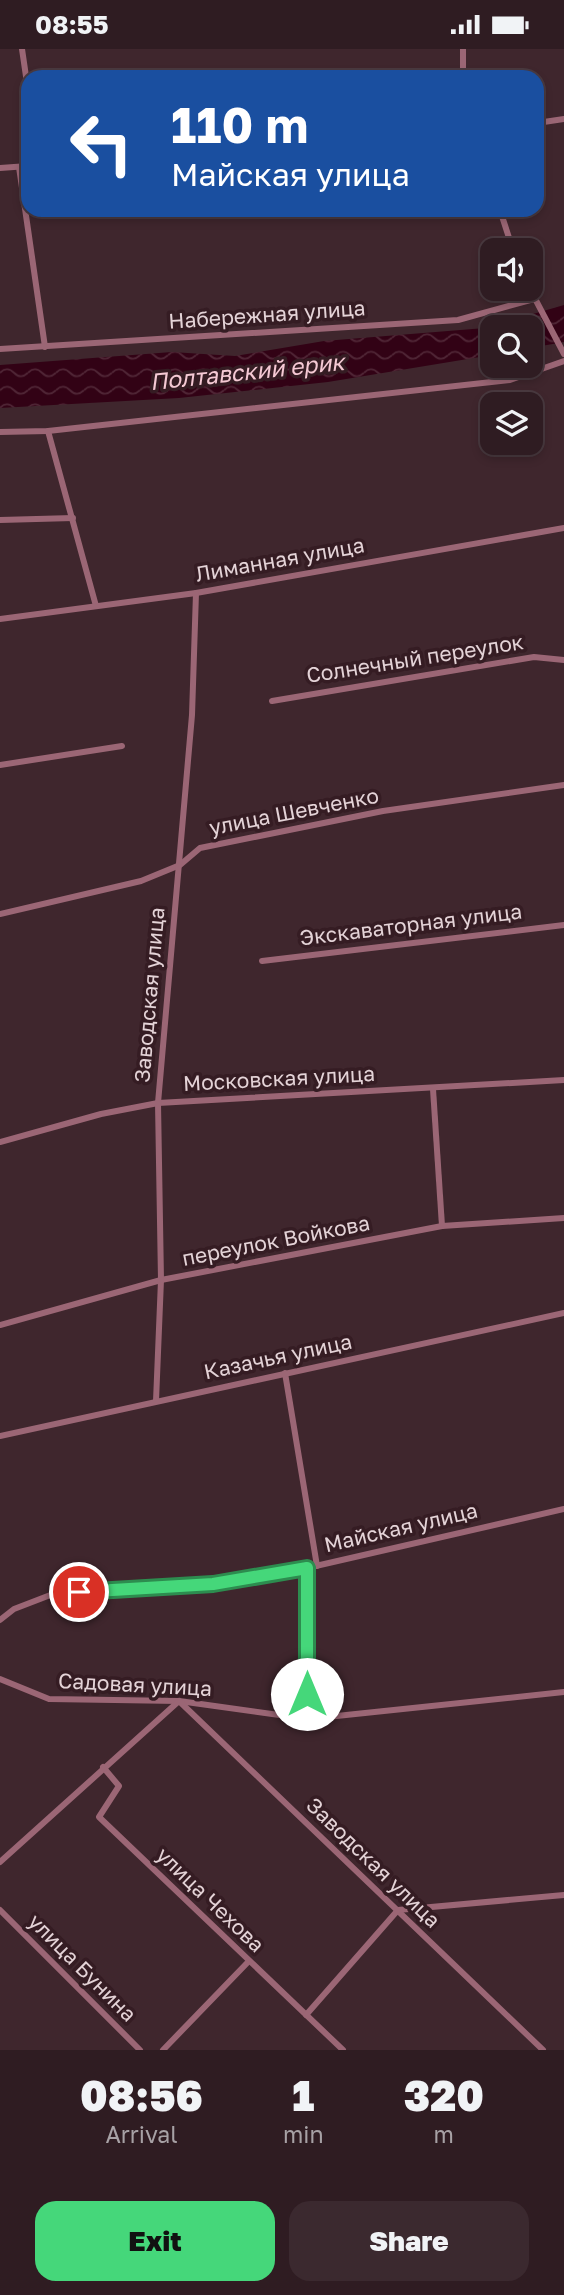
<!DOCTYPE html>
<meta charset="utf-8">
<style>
:root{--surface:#2f1c22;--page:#3b292f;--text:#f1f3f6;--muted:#a7a1a5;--line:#4a3a40;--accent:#45d77a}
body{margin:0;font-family:"Golos Text",sans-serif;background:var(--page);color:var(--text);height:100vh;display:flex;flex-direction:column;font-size:26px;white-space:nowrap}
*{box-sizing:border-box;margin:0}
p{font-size:23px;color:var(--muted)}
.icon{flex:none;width:38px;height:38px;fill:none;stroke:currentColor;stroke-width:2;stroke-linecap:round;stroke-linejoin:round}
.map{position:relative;height:2001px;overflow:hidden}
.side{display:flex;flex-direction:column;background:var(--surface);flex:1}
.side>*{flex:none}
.guide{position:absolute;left:21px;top:21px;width:523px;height:147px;border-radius:21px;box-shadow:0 4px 10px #0003,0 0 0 2px var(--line);background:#1a4fa0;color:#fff;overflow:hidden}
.controls{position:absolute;left:480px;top:189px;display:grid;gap:14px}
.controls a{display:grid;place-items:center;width:63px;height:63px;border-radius:14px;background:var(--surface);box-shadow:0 4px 10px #0003,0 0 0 2px var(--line);font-size:35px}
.pin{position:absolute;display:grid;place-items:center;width:60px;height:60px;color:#fff;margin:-30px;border:4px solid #fff;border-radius:50%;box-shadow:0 2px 7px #0007}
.me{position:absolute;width:77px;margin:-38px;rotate:0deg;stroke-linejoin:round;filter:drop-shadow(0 0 5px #0008)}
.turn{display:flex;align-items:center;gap:24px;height:147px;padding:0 35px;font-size:32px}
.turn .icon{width:91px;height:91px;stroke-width:2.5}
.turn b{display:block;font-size:49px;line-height:60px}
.eta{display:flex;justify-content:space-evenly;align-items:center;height:119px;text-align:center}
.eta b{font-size:42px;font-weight:800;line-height:49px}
.action{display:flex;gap:14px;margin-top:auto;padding:14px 35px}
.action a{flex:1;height:80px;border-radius:21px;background:var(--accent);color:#111;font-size:28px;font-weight:800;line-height:80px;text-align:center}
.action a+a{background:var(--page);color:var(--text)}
.status{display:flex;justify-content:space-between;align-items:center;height:49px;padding:0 35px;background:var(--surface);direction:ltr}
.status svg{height:19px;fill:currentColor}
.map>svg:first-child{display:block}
.water{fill:url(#water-waves)}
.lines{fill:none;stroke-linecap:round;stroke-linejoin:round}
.minor{stroke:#9b6675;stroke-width:6}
.route-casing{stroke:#2d8c4f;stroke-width:18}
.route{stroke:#45d77a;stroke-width:12}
.labels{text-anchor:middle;stroke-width:7;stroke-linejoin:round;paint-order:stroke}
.street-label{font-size:21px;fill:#e4d3d7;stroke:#351c23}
.water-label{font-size:23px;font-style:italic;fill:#f5c9d4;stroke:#351c23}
</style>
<div class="status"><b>08:55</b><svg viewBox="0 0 49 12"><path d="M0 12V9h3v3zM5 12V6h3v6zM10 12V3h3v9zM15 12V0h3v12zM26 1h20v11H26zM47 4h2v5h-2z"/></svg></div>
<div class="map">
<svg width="564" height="2001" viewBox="0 0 564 2001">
<defs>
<pattern id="water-waves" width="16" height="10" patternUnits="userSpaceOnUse" patternTransform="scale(1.75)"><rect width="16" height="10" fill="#320215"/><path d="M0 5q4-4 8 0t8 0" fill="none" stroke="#502636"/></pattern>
</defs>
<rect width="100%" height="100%" fill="#3f262d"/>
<path class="water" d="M564,256V293L530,299V278H492V306L328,333L179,349L0,359V316L172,303L235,307L324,292L485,279Z"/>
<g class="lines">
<g class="minor">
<path d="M22,0L28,41"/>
<path d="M463,0V28"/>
<path d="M537,74L564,70"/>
<path d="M19,118L45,298"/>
<path d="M0,119L28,117"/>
<path d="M500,161L513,201"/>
<path d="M530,240L564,305"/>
<path d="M0,300L458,271L534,250"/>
<path d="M48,382L96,557"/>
<path d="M0,383L48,382L510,331L564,312"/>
<path d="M0,471L73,469"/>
<path d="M0,570L196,544L564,479"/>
<path d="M272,652L534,608L564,611"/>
<path d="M0,716L122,697"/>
<path d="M0,865L141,832L180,816L200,799L383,762L564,736"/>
<path d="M262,912L564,876"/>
<path d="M433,1040L442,1177"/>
<path d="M0,1093L101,1065L158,1054L564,1031"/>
<path d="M0,1276L161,1231L442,1177L564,1169"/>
<path d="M285,1324L317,1517"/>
<path d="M156,1352L161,1231L158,1054L192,666L196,544"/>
<path d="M0,1387L564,1264"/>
<path d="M307,1519L308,1670"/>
<path d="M0,1571L14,1560L53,1545L213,1535L307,1519L564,1460"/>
<path d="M0,1630L49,1650L179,1652L308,1670L564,1643"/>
<path d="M103,1718L119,1737L99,1768L343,2001"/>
<path d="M0,1813L179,1652L543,2001"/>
<path d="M0,1861L140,2001"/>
<path d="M306,1966L398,1861L564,1846"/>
<path d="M163,2001L249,1912"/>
</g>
</g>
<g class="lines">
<g class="route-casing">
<path id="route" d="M79,1543L213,1535L307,1519V1645"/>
</g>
<use href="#route" class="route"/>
</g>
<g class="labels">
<g class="street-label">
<text transform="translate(267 266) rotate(-4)" y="7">Набережная улица</text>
<text transform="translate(280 511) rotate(-10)" y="7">Лиманная улица</text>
<text transform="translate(415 610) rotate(-9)" y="7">Солнечный переулок</text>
<text transform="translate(294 763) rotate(-11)" y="7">улица Шевченко</text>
<text transform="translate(411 876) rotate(-7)" y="7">Экскаваторная улица</text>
<text transform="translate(150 946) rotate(-85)" y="7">Заводская улица</text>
<text transform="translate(279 1030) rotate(-3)" y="7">Московская улица</text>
<text transform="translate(276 1192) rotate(-11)" y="7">переулок Войкова</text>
<text transform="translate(278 1308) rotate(-12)" y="7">Казачья улица</text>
<text transform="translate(401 1479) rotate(-13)" y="7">Майская улица</text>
<text transform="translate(135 1636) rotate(3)" y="7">Садовая улица</text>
<text transform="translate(373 1814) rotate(44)" y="7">Заводская улица</text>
<text transform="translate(210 1851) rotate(44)" y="7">улица Чехова</text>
<text transform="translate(82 1919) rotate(45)" y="7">улица Бунина</text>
</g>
<g class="water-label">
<text transform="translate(247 323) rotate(-6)" y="8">Полтавский ерик</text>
</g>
</g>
</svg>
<div class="controls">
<a><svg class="icon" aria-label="sound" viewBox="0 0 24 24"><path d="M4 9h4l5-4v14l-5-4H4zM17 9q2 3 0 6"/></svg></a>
<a><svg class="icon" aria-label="search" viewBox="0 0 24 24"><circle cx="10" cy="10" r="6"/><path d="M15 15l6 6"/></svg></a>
<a><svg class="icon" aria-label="layers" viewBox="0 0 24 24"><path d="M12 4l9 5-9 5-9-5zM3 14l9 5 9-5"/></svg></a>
</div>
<div class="pin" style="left:79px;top:1543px;background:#d93025"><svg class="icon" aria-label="arrive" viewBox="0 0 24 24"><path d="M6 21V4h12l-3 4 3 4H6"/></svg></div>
<svg class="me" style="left:307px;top:1645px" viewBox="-20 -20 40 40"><circle r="19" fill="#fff"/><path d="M0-13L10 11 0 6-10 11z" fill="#45d77a"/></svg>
<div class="guide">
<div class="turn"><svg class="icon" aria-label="left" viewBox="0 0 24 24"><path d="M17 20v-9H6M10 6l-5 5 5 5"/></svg><div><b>110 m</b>Майская улица</div></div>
</div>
</div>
<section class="side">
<div class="eta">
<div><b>08:56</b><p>Arrival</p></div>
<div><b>1</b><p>min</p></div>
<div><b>320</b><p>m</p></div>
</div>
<div class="action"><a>Exit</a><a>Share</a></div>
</section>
